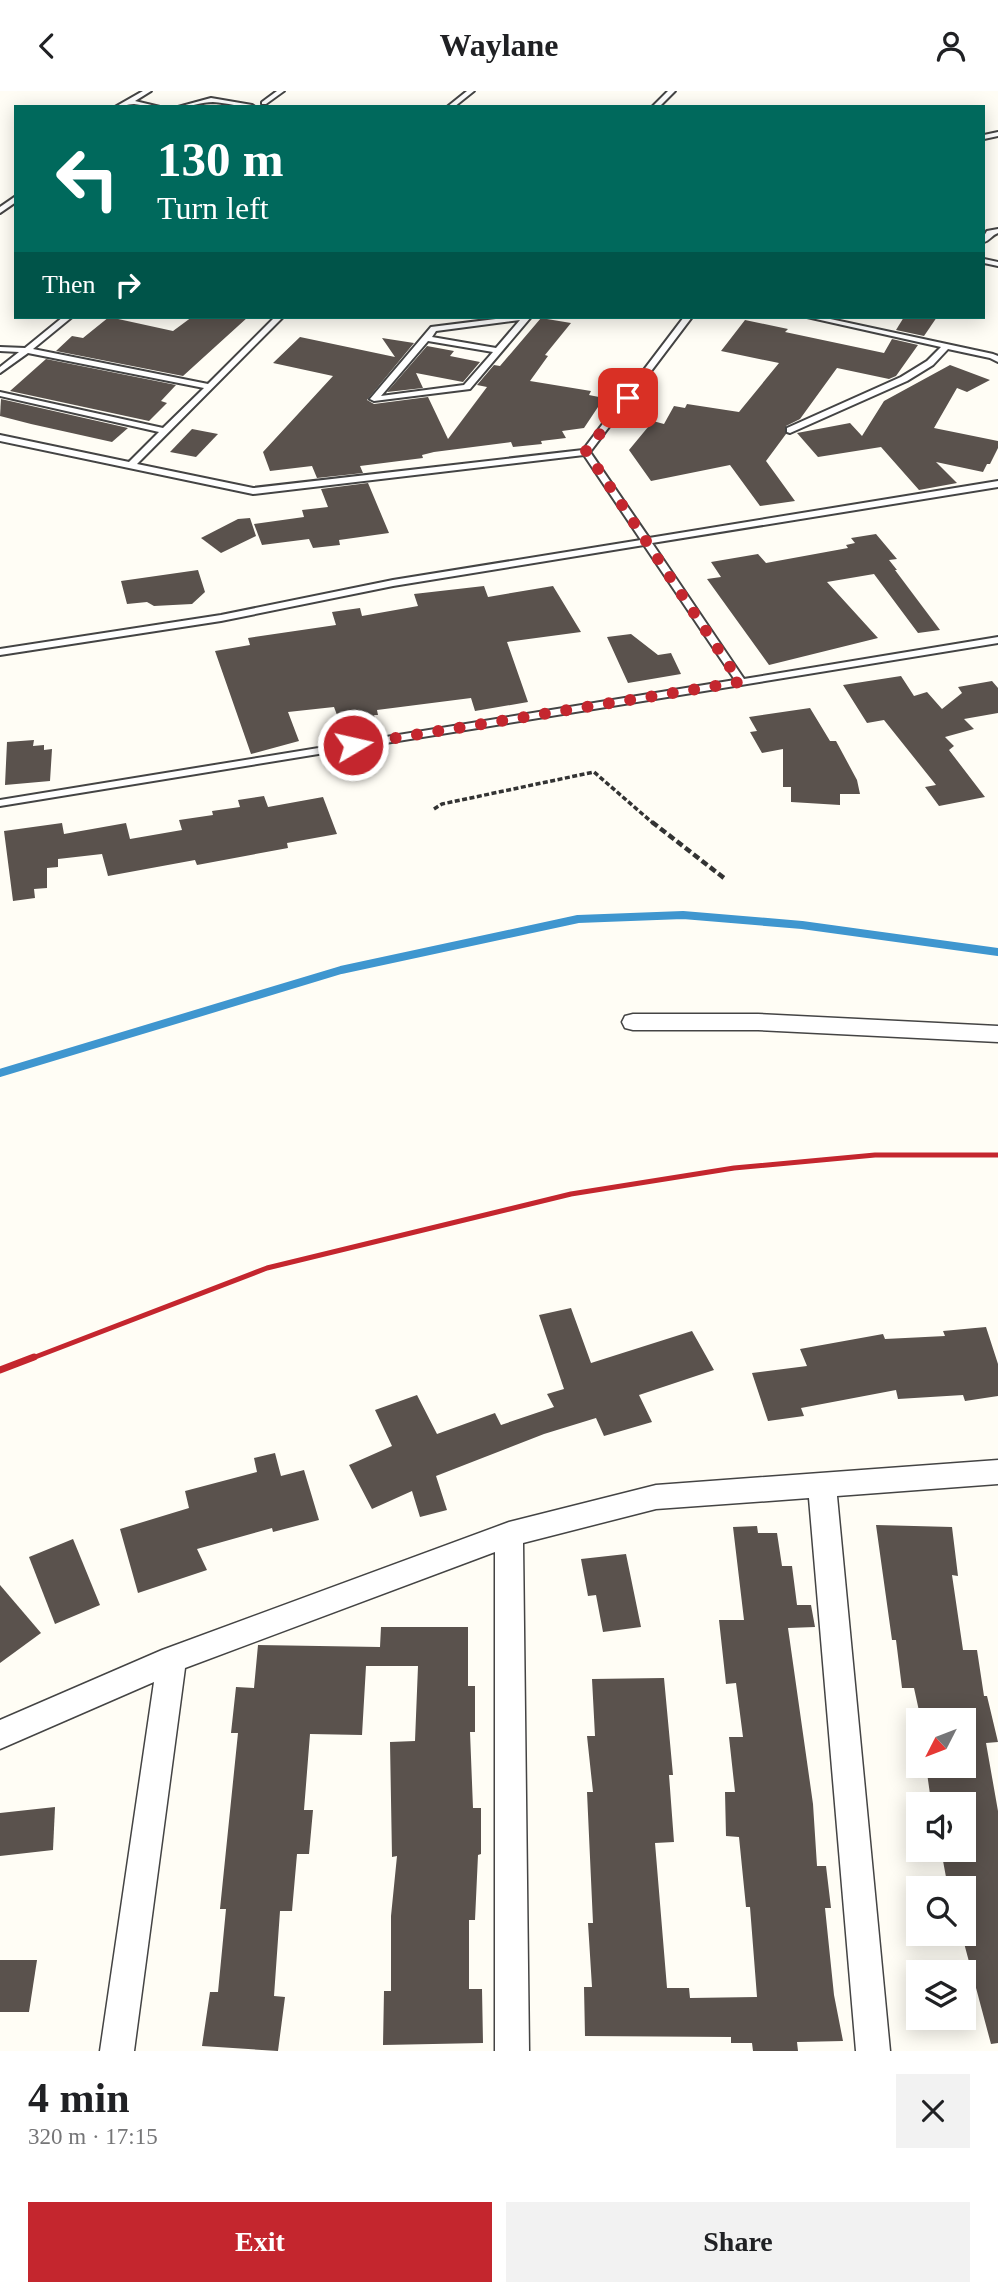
<!DOCTYPE html>
<meta charset="utf-8">
<style>
:root{--surface:#fff;--page:#f2f2f2;--text:#202124;--muted:#757577;--accent:#c4262e}
body{margin:0;font-family:"Times New Roman",serif;background:var(--page);color:var(--text);height:100vh;display:flex;flex-direction:column;font-size:26px;white-space:nowrap}
*{box-sizing:border-box;margin:0}
p{font-size:23px;color:var(--muted)}
.icon{flex:none;width:38px;height:38px;fill:none;stroke:currentColor;stroke-width:2;stroke-linecap:round;stroke-linejoin:round}
.map{position:relative;height:1960px;overflow:hidden}
.panel{display:flex;flex-direction:column;background:var(--surface);flex:1}
.panel>*{flex:none}
.banner{position:absolute;left:14px;top:14px;width:971px;height:214px;border-radius:0px;box-shadow:0 4px 18px #0003;background:#00695c;color:#fff;overflow:hidden}
.needle{width:46px;rotate:228deg}
.fabs{position:absolute;left:906px;top:1617px;display:grid;gap:14px}
.fabs a{display:grid;place-items:center;width:70px;height:70px;border-radius:0px;background:var(--surface);box-shadow:0 4px 18px #0003;font-size:35px}
.pin{position:absolute;display:grid;place-items:center;width:60px;height:60px;color:#fff;margin:-30px;border-radius:14px;box-shadow:0 4px 10px #0006}
.me{position:absolute;width:77px;margin:-38px;rotate:81deg;stroke-linejoin:round;filter:drop-shadow(0 0 5px #0008)}
.turn{display:flex;align-items:center;gap:24px;height:147px;padding:0 28px;font-size:32px}
.turn .icon{width:91px;height:91px;stroke-width:2.5}
.turn b{display:block;font-size:49px;line-height:60px}
.then{display:flex;align-items:center;height:66px;padding:0 28px;background:#0003;gap:14px;font-size:26px}
.round{display:grid;place-items:center;flex:none;width:74px;height:74px;border-radius:0px;background:var(--page)}
.headline{display:flex;align-items:center;justify-content:space-between;height:119px;padding:0 28px}
h1{font-size:42px;font-weight:700;line-height:52px}
.cta{display:flex;gap:14px;margin-top:auto;padding:14px 28px}
.cta a{flex:1;height:80px;border-radius:0px;background:var(--accent);color:#fff;font-size:28px;font-weight:700;line-height:80px;text-align:center}
.cta a+a{background:var(--page);color:var(--text)}
header{display:flex;justify-content:space-between;align-items:center;height:91px;padding:0 28px;background:var(--surface);font-size:32px;font-weight:700}
.map>svg:first-child{display:block}
.lines{fill:none;stroke-linecap:round;stroke-linejoin:round}
.stream{stroke:#3f96cf;stroke-width:8}
.building{fill:#5a524d}
.lane-casing{stroke:#444;stroke-width:4}
.street-casing{stroke:#444;stroke-width:3}
.path-far1{stroke:#333;stroke-width:3.5;stroke-dasharray:5 2.5;stroke-linecap:butt}
.path{stroke:#333;stroke-width:4.5;stroke-dasharray:7 3.5;stroke-linecap:butt}
.lane{fill:#fff;fill-rule:evenodd}
.street{fill:#fff;fill-rule:evenodd}
.rail-far1{stroke:#c4262e;stroke-width:5}
.rail{stroke:#c4262e;stroke-width:7}
.route{stroke:#c4262e;stroke-width:12;stroke-dasharray:0 21.6}
</style>
<header><svg class="icon" aria-label="back" viewBox="0 0 24 24"><path d="M15 5l-7 7 7 7"/></svg>Waylane<svg class="icon" aria-label="person" viewBox="0 0 24 24"><circle cx="12" cy="8" r="4"/><path d="M4 21q1-7 8-7t8 7"/></svg></header>
<div class="map">
<svg width="998" height="1960" viewBox="0 0 998 1960">
<rect width="100%" height="100%" fill="#fffdf5"/>
<g class="lines">
<path class="stream" d="M0,982L341,879L578,828L683,824L802,834L998,861"/>
</g>
<g class="building">
<path d="M109,226L173,240L192,226H248L183,285L56,260L72,245L83,247Z"/>
<path d="M904,226H937L924,245L896,239Z"/>
<path d="M541,227L571,232L545,264L548,265L530,290L591,300L589,304L604,307L584,337L562,340L566,347L541,350L542,353L513,356L511,351L434,361L422,364L423,367L360,375L363,382L317,387L312,375L270,380L263,361L333,285L273,272L300,246L395,266L382,247L414,252L367,309L374,313L428,306L448,348L487,296L477,294L494,274L500,275Z"/>
<path d="M745,229L788,238L785,241L884,262L892,248L918,254L896,285L889,288L837,277L800,328L786,335V343L766,370L795,410L760,415L730,374L651,390L629,359L653,330L664,333L674,315L685,317L687,313L739,321L779,272L721,260Z"/>
<path d="M427,255L454,260L450,265L480,271L463,291L416,282L423,297L387,301Z"/>
<path d="M46,268L176,294L161,310L167,312L149,330L10,300Z"/>
<path d="M950,274L990,289L967,301L957,297L934,337L998,350V357L990,373H987L983,381L936,371L957,392L919,399L881,356L818,366L797,342L850,332L862,345L884,310Z"/>
<path d="M1,308L128,337L112,351L31,333L0,325Z"/>
<path d="M192,338L218,343L196,366L170,361Z"/>
<path d="M368,392L389,442L339,449L340,454L313,457L309,448L262,454L254,433L304,426L302,419L328,416L321,398Z"/>
<path d="M250,427L256,445L221,462L201,447L238,428Z"/>
<path d="M876,443L897,468L889,469L897,479H895L940,539L918,542L874,483L827,491L878,547L769,574L707,488L721,486L711,471L758,463L766,472L848,457L846,454L855,452L851,447Z"/>
<path d="M198,479L205,501L192,513L154,515L147,511L127,513L121,490Z"/>
<path d="M484,495L488,506L553,495L581,541L507,551L528,611L475,620L471,607L377,619L378,624H374L381,642L346,648L334,616L288,621L299,650L251,663L215,560L250,554L248,547L336,534L332,521L360,517L362,525L418,515L414,503Z"/>
<path d="M631,543L658,564L671,562L681,583L628,592L607,546Z"/>
<path d="M901,585L914,605L927,601L942,618L962,602L958,596L992,590L998,597V622L964,628L974,638L945,646L954,655L949,659L985,706L939,715L925,696L936,694L884,629L867,632L843,594Z"/>
<path d="M810,617L830,650H836L857,689L860,703H840V714L791,711V696H783V658L762,662L750,641L757,640L749,626Z"/>
<path d="M34,649L33,655L44,654V659L52,658L50,690L5,694L7,651Z"/>
<path d="M264,705L268,716L323,706L337,743L287,752L288,757L197,774L195,769L108,785L102,763L58,768V776L47,777V797L34,798L35,807L13,810L4,740L62,732L64,743L126,732L130,748L182,739L179,729L213,724L212,720L240,716L238,709Z"/>
<path d="M571,1217L591,1272L692,1240L714,1279L639,1304L652,1331L604,1345L596,1327L544,1343L436,1385L447,1419L420,1426L412,1400L372,1418L349,1374L392,1355L375,1319L417,1304L437,1343L495,1322L501,1334L554,1316L547,1303L564,1298L539,1224Z"/>
<path d="M986,1236L998,1273V1305L965,1310L963,1304L898,1308L896,1299L801,1317L804,1325L768,1330L752,1282L807,1275L800,1258L883,1243L885,1248L945,1245L943,1240Z"/>
<path d="M275,1362L281,1385L304,1379L319,1429L273,1441L272,1437L197,1458L207,1479L138,1502L120,1438L189,1417L185,1400L257,1381L254,1367Z"/>
<path d="M876,1434L952,1436L958,1485L952,1484L963,1559H977L984,1605H987L998,1651L986,1652L998,1720V1952L991,1953L964,1852V1785L946,1786L941,1759H964V1710H931L926,1675H964V1629H921L914,1597H902L896,1549H892Z"/>
<path d="M757,1435L758,1442H777L782,1475H792L797,1514H811L815,1536L788,1537L813,1713L817,1775H826L831,1817H825L834,1904L843,1950L797,1951L798,1960H753L752,1952H731V1946L585,1945L584,1896H592L588,1832H593L587,1701H593L587,1645H595L592,1588L664,1587L673,1684H669L674,1751L655,1752L667,1897H689L690,1907L757,1906L750,1816H746L739,1746L726,1745L725,1701H735L729,1646H743L736,1592L726,1593L719,1529H744L733,1436Z"/>
<path d="M73,1448L100,1514L55,1533L29,1466Z"/>
<path d="M626,1463L641,1536L603,1541L596,1504L588,1505L581,1468Z"/>
<path d="M0,1494L41,1542L0,1572Z"/>
<path d="M381,1536H468V1595H475V1641H470L473,1717H481V1763L478,1764L475,1829H469V1898H482L483,1952L383,1954L384,1900H391V1825L397,1765L392,1766L390,1651L415,1650L418,1575H366L362,1644L310,1643L304,1719H313L309,1763H297L292,1820H280L274,1905L285,1906L278,1960L202,1955L210,1901H218L226,1818H220L238,1642H231L236,1596L254,1597L258,1554L380,1556Z"/>
<path d="M55,1716L53,1759L0,1765V1722Z"/>
<path d="M0,1869H37L29,1921H0Z"/>
</g>
<g class="lines">
<g class="lane-casing">
<g id="lane">
<path d="M143,0H151L135,10L160,16C151,16 143,14 134,13C127,13 122,16 115,16Z"/>
<path d="M277,0H284L266,13H262V11Z"/>
<path d="M467,0H474L454,16H447Z"/>
<path d="M668,0H675L659,16H652Z"/>
<path d="M211,7L252,14L255,16C241,16 227,12 213,11C202,11 190,16 178,16Z"/>
<path d="M998,41V45L984,48V44Z"/>
<path d="M16,105V111L0,122V116Z"/>
<path d="M998,138V142C992,144 989,150 984,151V145L987,140Z"/>
<path d="M984,168L998,171V175L984,172Z"/>
<path d="M63,226H72L33,258L208,293L275,226H283L137,373L253,397L583,359L684,226H692L590,361L649,447L998,390V396L652,452L744,588L998,546V552L0,715V709L735,589L644,454L393,495L221,530L0,564V558L221,524L393,489L641,449L584,364L253,403L0,350V344L129,371L159,341L0,305V301L163,337L204,297L28,262L0,282V276L19,261L0,260V256L25,257Z"/>
<path d="M511,226H531L470,298L374,310L370,308L431,236ZM520,229L496,257L432,246L436,240ZM428,250L493,261L464,294L381,305Z"/>
<path d="M807,226H821L993,263L998,265V271L990,267L948,258L933,274L907,290L790,342L787,341V337L901,286L927,270L941,256Z"/>
</g>
</g>
<g class="street-casing">
<g id="street">
<path d="M633,923H758L998,935V951L758,939H633L625,937L622,931L625,925Z"/>
<path d="M998,1369V1393L837,1405L890,1960H856L809,1407L656,1418L523,1452L529,1960H495V1461L185,1577L134,1960H100L154,1591L0,1658V1629L162,1559L509,1431L656,1394Z"/>
</g>
</g>
<path class="path-far1" d="M434,718L442,713L594,681L654,733"/>
<path class="path" d="M652,731L724,787"/>
<use href="#lane" class="lane"/>
<use href="#street" class="street"/>
<path class="rail-far1" d="M30,1268L267,1177L571,1103L734,1077L875,1064H998"/>
<path class="rail" d="M0,1279L34,1266"/>
</g>
<g class="lines">
<path class="route" d="M353,654L740,591L586,360L628,307"/>
</g>
</svg>
<div class="fabs">
<a><svg class="needle" viewBox="-14 -14 28 28"><path d="M0-13l5 13h-10z" fill="#e53935"/><path d="M0 13l5-13h-10z" fill="#757577"/></svg></a>
<a><svg class="icon" aria-label="sound" viewBox="0 0 24 24"><path d="M4 9h4l5-4v14l-5-4H4zM17 9q2 3 0 6"/></svg></a>
<a><svg class="icon" aria-label="search" viewBox="0 0 24 24"><circle cx="10" cy="10" r="6"/><path d="M15 15l6 6"/></svg></a>
<a><svg class="icon" aria-label="layers" viewBox="0 0 24 24"><path d="M12 4l9 5-9 5-9-5zM3 14l9 5 9-5"/></svg></a>
</div>
<div class="pin" style="left:628px;top:307px;background:#d93025"><svg class="icon" aria-label="arrive" viewBox="0 0 24 24"><path d="M6 21V4h12l-3 4 3 4H6"/></svg></div>
<svg class="me" style="left:353px;top:654px" viewBox="-20 -20 40 40"><circle r="17" fill="#c4262e" stroke="#fff" stroke-width="3"/><path d="M0-11L8 9 0 5-8 9z" fill="#fff"/></svg>
<div class="banner">
<div class="turn"><svg class="icon" aria-label="left" viewBox="0 0 24 24"><path d="M17 20v-9H6M10 6l-5 5 5 5"/></svg><div><b>130 m</b>Turn left</div></div>
<div class="then">Then<svg class="icon" aria-label="right" viewBox="0 0 24 24"><path d="M7 20v-9h11M14 6l5 5-5 5"/></svg></div>
</div>
</div>
<section class="panel">
<div class="headline"><div><h1>4 min</h1><p>320 m · 17:15</p></div><a class="round"><svg class="icon" aria-label="close" viewBox="0 0 24 24"><path d="M6 6l12 12M18 6L6 18"/></svg></a></div>
<div class="cta"><a>Exit</a><a>Share</a></div>
</section>
